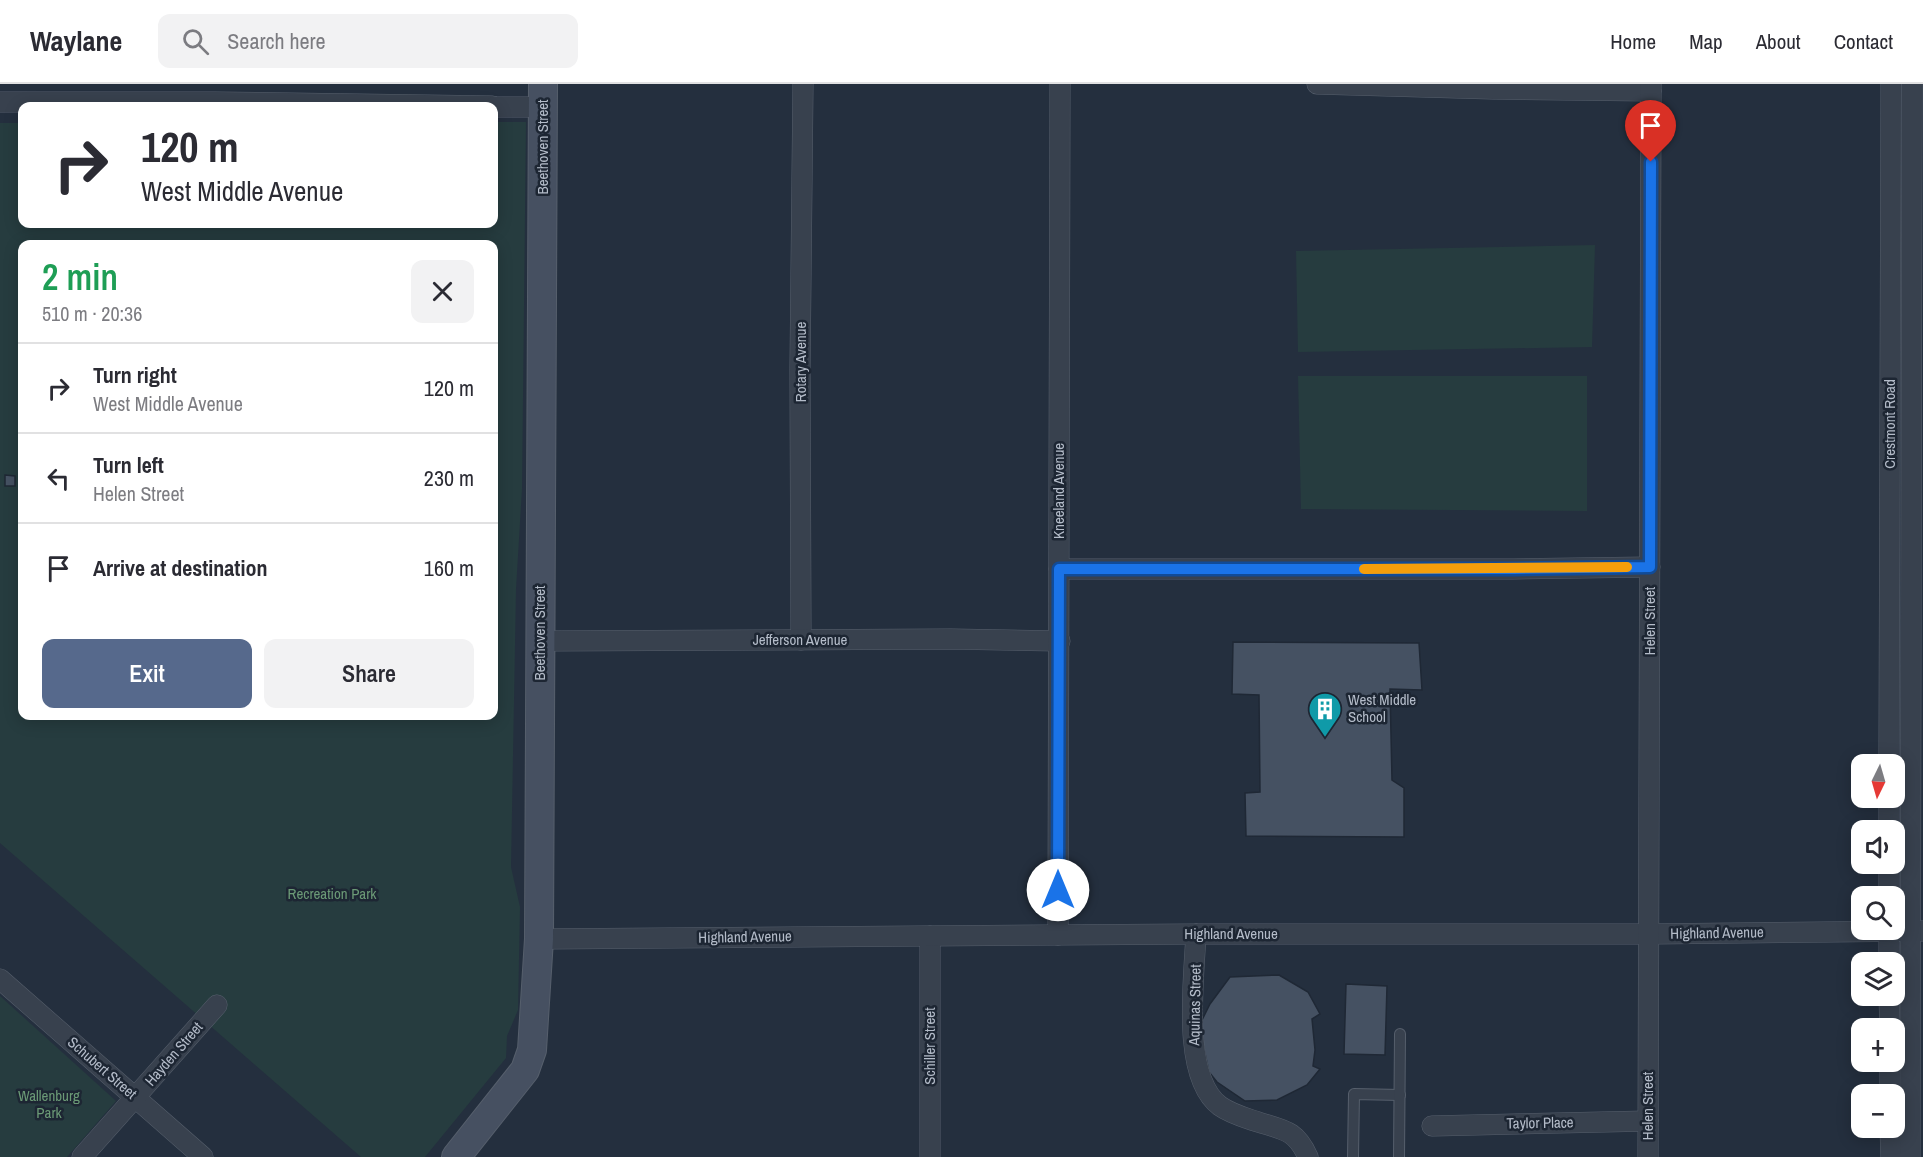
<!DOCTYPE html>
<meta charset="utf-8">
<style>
:root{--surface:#fff;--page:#f2f2f3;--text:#2b2b33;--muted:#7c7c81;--line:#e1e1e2;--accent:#56698c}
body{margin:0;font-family:"Archivo Narrow",sans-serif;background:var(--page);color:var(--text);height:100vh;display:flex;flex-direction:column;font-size:22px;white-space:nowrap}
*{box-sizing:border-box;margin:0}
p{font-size:20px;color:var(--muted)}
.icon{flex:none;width:33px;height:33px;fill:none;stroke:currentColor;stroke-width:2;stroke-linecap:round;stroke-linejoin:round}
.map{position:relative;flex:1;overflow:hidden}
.sheet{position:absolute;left:18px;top:156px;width:480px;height:480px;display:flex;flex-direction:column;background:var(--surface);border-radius:12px;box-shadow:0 3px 15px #0003}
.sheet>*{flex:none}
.guide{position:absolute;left:18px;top:18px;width:480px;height:126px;border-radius:12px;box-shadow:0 3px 15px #0003;background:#fff;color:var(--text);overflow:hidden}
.needle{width:39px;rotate:185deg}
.tools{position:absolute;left:1851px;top:670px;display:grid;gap:12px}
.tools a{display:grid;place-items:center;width:54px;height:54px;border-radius:12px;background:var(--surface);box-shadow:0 3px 15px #0003;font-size:30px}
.pin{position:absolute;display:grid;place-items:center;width:51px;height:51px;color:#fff;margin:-62px -26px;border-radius:50% 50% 50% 0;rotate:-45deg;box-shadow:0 0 6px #0007}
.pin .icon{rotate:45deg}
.me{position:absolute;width:66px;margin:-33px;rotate:0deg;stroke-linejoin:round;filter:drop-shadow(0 0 4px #0008)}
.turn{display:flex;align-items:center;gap:21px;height:126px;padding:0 24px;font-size:27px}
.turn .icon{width:78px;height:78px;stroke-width:2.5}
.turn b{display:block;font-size:42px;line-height:51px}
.round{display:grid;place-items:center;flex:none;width:63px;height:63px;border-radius:12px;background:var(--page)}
.summary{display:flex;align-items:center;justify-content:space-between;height:102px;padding:0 24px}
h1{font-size:36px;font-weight:600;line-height:45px;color:#1e9e55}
.cta{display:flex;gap:12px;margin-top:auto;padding:12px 24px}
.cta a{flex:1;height:69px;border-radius:12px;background:var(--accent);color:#fff;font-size:24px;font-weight:600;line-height:69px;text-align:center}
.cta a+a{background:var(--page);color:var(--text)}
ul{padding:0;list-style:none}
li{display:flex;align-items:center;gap:18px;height:90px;padding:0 24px;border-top:2px solid var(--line)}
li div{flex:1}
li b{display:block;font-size:22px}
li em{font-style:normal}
header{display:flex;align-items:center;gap:36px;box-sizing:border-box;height:84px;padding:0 30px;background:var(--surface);border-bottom:2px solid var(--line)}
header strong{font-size:28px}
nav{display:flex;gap:33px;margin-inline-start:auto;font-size:21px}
.search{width:420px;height:54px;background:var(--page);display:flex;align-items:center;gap:15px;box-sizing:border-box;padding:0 21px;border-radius:12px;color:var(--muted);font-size:22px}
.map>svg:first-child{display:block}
.green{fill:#263c3f;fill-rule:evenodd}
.building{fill:#455162;stroke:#1f2835;stroke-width:1.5}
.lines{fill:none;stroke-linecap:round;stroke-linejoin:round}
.lane-casing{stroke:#565f6c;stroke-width:12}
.street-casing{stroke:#565f6c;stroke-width:21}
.secondary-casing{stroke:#565f6c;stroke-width:30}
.lane{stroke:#38414e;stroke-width:10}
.street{stroke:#38414e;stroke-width:20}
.secondary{stroke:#465061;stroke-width:28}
.route-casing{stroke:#114b97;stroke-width:15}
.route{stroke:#1a73e8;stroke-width:10}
.slow{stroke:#f59e0b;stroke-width:10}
.labels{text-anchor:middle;stroke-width:5;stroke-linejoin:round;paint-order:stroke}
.street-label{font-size:15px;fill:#b4bcc9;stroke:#1d2633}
.poi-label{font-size:15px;fill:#b4bcc9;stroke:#1d2633;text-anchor:start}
.park-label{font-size:15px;fill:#6b9a76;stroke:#1d2633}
</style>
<header>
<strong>Waylane</strong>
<div class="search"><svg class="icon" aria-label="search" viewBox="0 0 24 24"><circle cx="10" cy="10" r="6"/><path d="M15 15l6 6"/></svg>Search here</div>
<nav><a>Home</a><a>Map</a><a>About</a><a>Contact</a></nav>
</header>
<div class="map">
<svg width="1923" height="1073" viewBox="0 0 1923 1073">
<rect width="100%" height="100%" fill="#242f3e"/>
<g class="green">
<path d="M494,38H526L522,405L516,505L511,783L520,823L518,926L507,952L506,974L425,1073H361L0,759V39H22V140H494ZM22,160H494V632H22Z"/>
<path d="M1595,161L1592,263L1298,268L1296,167Z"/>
<path d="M1587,292V427L1301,425L1298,292Z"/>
<path d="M0,912L116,1017L67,1073H0Z"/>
</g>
<g class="building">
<path d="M5,391L15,392V402H5Z"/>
<path d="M1233,558L1419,559L1422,606L1390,605L1392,696L1404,704V753L1246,752L1245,709L1260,708L1259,611L1232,610Z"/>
<path d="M1279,891L1308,908L1320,930L1312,935L1315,966L1313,982L1320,985L1307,1001L1277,1016L1245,1017L1217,998L1209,988L1199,942L1210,920L1230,893Z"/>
<path d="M1346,900L1387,902L1385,971L1344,970Z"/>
</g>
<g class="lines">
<g class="lane-casing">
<g id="lane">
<path d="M1353,1073L1354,1010L1400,1011"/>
<path d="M1399,1073L1400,950"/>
</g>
</g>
<g class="street-casing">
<g id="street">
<path d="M1317,0L1493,5L1651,7"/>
<path d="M0,18H215L492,22"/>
<path d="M494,23H543"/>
<path d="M1059,485H1513L1650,483"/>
<path d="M801,556L800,285L803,0"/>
<path d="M540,557L951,555L1060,557"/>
<path d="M1889,681L1891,0"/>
<path d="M1889,747V714"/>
<path d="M1889,813V780"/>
<path d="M1889,846V879"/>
<path d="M1196,850C1194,895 1181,993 1220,1022C1231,1030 1246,1034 1258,1038C1284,1046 1296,1046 1308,1073"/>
<path d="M1058,851L1060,0"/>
<path d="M930,852V1073"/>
<path d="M539,855L1196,850H1650L1923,847"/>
<path d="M0,895L203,1073"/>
<path d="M1889,912L1890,945"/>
<path d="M1890,978V1011"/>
<path d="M1432,1042L1648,1037"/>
<path d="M1890,1044L1891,1073"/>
<path d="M82,1073L217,921"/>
<path d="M1648,1073L1651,0"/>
<path d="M1910,1073L1912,0"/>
</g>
</g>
<g class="secondary-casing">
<path id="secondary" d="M456,1073L525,986L532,966L539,855L543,0"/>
</g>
<use href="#lane" class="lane"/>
<use href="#street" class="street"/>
<use href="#secondary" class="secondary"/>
</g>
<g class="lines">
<g class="route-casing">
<path id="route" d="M1058,806L1059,485H1514L1650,483L1651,78"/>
</g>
<use href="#route" class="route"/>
<path class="slow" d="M1364,485L1627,483"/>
</g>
<defs>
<g id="building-pin" transform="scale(1.725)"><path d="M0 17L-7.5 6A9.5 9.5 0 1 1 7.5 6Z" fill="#0f9aa8" stroke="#1d2633"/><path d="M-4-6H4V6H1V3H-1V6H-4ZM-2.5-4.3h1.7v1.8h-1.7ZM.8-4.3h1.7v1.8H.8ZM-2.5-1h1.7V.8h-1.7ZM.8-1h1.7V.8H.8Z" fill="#fff"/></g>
</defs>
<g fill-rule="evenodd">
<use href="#building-pin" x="1325" y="625"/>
</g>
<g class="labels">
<g class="street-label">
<text transform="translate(543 63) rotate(-90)" y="5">Beethoven Street</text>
<text transform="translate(801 278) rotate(-90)" y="5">Rotary Avenue</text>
<text transform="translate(1890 340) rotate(-90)" y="5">Crestmont Road</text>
<text transform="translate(1059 407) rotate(-90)" y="5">Kneeland Avenue</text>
<text transform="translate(1650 537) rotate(-90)" y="5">Helen Street</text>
<text transform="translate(540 549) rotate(-90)" y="5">Beethoven Street</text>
<text x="800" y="561">Jefferson Avenue</text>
<text transform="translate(1717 849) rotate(-1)" y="5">Highland Avenue</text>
<text x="1231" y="855">Highland Avenue</text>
<text transform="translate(745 853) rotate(-1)" y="5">Highland Avenue</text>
<text transform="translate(1195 921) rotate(-89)" y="5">Aquinas Street</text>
<text transform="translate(930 962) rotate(-90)" y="5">Schiller Street</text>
<text transform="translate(174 970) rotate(-49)" y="5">Hayden Street</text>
<text transform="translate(102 984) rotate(41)" y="5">Schubert Street</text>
<text transform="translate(1648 1022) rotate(-90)" y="5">Helen Street</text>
<text transform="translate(1540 1039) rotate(-1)" y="5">Taylor Place</text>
</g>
<g class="poi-label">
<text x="1348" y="621">West Middle<tspan x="1348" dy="17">School</tspan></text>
</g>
<g class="park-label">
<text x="332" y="815">Recreation Park</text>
<text x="49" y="1017">Wallenburg<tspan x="49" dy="17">Park</tspan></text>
</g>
</g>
</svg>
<div class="tools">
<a><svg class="needle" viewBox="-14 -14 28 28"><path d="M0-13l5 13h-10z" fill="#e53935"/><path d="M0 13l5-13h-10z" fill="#7c7c81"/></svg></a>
<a><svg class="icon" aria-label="sound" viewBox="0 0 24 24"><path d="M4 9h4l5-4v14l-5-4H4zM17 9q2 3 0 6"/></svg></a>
<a><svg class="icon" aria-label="search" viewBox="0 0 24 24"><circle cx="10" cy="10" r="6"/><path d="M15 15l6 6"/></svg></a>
<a><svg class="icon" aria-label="layers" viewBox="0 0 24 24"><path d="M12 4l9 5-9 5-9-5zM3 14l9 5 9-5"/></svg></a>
<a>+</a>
<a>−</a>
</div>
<div class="pin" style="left:1651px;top:78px;background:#d93025"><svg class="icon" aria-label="arrive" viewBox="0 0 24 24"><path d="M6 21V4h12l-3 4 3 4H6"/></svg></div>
<svg class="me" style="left:1058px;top:806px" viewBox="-20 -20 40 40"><circle r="19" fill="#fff"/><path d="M0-13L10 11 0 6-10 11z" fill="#1a73e8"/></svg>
<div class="guide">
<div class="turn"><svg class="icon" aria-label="right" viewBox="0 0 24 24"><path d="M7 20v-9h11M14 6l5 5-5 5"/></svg><div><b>120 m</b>West Middle Avenue</div></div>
</div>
<section class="sheet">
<div class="summary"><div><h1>2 min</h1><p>510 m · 20:36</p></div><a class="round"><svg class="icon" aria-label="close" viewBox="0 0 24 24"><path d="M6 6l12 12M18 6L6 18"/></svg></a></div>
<ul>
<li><svg class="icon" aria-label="right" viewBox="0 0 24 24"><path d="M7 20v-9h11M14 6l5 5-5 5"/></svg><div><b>Turn right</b><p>West Middle Avenue</p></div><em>120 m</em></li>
<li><svg class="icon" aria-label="left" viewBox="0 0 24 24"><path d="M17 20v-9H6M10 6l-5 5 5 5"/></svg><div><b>Turn left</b><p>Helen Street</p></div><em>230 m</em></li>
<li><svg class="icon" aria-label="arrive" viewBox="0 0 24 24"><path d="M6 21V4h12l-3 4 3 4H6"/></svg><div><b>Arrive at destination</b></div><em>160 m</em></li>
</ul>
<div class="cta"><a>Exit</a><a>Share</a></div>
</section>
</div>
